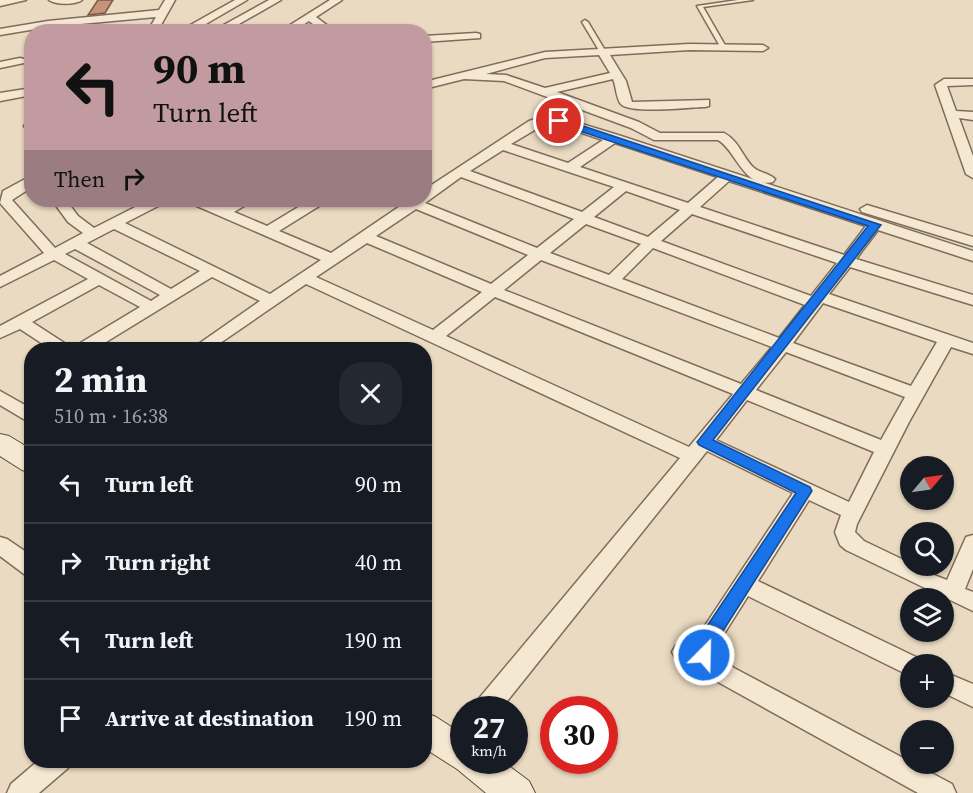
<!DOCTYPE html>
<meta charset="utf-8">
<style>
:root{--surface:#171b24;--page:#242831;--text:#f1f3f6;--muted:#9ea1a6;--line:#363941}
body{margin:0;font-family:"Source Serif 4",serif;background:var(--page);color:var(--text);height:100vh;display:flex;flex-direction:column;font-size:22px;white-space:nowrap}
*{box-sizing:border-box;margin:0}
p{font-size:20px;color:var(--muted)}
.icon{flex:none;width:33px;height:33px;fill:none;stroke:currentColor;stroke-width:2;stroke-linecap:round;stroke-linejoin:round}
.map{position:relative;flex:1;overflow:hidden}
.details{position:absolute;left:24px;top:342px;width:408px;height:426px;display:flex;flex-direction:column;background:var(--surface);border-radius:24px;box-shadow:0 2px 4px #0004}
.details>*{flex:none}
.hud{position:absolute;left:24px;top:24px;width:408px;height:183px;border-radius:24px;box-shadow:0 2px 4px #0004;background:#c29ba0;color:#111;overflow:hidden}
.needle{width:39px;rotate:61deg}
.fabs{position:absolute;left:900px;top:456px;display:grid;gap:12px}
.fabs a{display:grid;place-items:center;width:54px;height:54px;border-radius:50%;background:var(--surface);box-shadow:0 2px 4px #0004;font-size:30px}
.speed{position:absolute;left:450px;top:696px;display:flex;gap:12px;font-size:30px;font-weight:700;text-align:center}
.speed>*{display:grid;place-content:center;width:78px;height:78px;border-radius:50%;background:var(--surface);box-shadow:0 2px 4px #0004;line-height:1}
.speed small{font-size:15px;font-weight:400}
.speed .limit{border:9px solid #d22;background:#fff;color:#111}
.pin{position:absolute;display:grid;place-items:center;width:51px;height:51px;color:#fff;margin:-26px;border:3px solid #fff;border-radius:50%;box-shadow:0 2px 6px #0007}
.me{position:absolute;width:66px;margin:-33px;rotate:23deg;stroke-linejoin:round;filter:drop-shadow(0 0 4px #0008)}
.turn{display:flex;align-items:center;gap:21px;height:126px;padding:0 30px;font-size:27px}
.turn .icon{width:78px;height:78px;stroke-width:2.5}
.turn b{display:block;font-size:42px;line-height:51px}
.then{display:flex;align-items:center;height:57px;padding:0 30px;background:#0003;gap:12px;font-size:22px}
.round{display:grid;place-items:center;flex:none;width:63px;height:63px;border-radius:24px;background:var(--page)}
.summary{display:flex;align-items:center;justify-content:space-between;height:102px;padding:0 30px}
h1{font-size:36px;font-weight:700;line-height:45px}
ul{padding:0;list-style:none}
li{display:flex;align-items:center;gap:18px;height:78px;padding:0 30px;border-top:2px solid var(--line)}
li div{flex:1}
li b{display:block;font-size:22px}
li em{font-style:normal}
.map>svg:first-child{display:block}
.building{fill:#c3947a;stroke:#7d5642;stroke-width:1.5}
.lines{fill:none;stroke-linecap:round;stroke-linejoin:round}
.lane-casing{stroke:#806c5a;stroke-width:3}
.street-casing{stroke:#806c5a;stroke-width:3}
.secondary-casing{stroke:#624d3d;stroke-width:2}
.lane{fill:#f5e8d3;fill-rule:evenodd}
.street{fill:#f5e8d3;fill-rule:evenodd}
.secondary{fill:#f5e8d3;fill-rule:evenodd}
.route{fill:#1a73e8;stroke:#114b97;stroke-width:1.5}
</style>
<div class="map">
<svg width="973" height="793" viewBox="0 0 973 793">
<rect width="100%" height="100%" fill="#e9dac1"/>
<path class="building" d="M98,0H113L105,13L88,15Z"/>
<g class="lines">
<g class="lane-casing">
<g id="lane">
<path d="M738,0H753L703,7L726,47L721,48L697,6Z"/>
<path d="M585,20L588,22L606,52L605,53L600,52L582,22Z"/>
</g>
</g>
<g class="street-casing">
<g id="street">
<path d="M0,0H26L0,6Z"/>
<path d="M49,0H82C75,5 56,5 49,0Z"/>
<path d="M165,0H175L157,32L149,29L156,17L48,27L0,35V29L48,21L159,10Z"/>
<path d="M235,0H247L192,32H178Z"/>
<path d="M269,0H281L225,32H211Z"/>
<path d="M330,0H342L316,17L336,32H323L309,21L292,32H279Z"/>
<path d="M476,33L480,34V38L424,42V36Z"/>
<path d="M689,44L763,45L768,48L763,51L689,50L610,55L626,81L632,102L709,100V106L705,107C690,107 627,115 620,103C616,96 616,86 613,79L557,92L639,122L660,133H724C739,141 742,156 753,167C759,173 769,173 775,179L773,182C743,189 737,151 718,140H654L631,128L504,81L464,79L424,89V82L545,52ZM599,55L610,73L545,88L506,75L486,74L545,58Z"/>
<path d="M20,58L24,59V63L0,68V62Z"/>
<path d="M973,79V85L947,86L956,111L973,112V120L959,118L973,156V178L966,174L935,85L944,79Z"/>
<path d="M32,88V95L0,101V93Z"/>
<path d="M542,117H559L618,135L973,251V261L878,230L856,259L973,295V305L850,267L829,294L973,343V354L951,347L909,422L857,524L855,532L864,541L910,563V566L947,580L966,537L973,535V569L965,589L973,592V611L846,550L840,545L835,532L841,515L809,500L758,581L918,658L922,664H910V675L902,672L748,596L717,645L716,652L734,668L952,784L956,793H918L718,682L707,672L676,659L672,652L676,645L684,642L694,646L698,636L793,493L707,451L500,710H473L476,702L680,458L306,284L210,350H190L260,301L212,277L93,350H52L20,329L0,338V326L88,279L54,260L0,287V276L44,253L0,203L3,191L27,178L32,177V187L12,200L55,248L83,233L68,222L52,200H66L78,216L94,228L149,200H166L164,203L125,223L270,294L321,260L190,203L188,200H206L222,207L235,200H251L249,203L234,212L267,226L310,200H326L324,203L279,231L331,253L409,200H424V190L529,121ZM543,125H558L603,140L568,163L511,144ZM615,143L718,177L688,203L580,167ZM503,150L614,187L582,212L470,171ZM461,177L574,219L537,248L425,203ZM729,181L866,226L844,255L700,207ZM626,191L680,210L648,237L594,217ZM416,209L528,255L491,284L376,236ZM692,214L837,263L811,296L661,241ZM586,224L641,244L609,275L550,253ZM114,229L200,271L171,289L87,243ZM367,243L482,292L433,330L316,277ZM653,248L805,305L779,338L622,279ZM75,249L160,295L151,301L65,254ZM541,260L772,347L741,384L504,290ZM99,285L140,307L72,348L32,322ZM495,297L733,394L689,447L446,336ZM823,303L937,342L911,386L793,343ZM786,352L905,397L881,440L756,390ZM747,400L874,452L849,502L716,440Z"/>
<path d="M30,122L32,130L26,129L24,126L26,123Z"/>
<path d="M867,205L973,237V246L862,212L860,209Z"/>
<path d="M0,391L32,409V424L0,405Z"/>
<path d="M0,537L7,539L32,556V576L24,574L0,556Z"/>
<path d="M944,672L973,684V707L944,693Z"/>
<path d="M39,760H72L68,768L39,793H7L11,784Z"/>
</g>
</g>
<g class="secondary-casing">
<g id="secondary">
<path d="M0,434L9,436L32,450V473L22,470L0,456Z"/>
<path d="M424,712L436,717L464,735V760H501L529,781L535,793H486L457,769L424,748Z"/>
</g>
</g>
<use href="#lane" class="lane"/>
<use href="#street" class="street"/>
<use href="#secondary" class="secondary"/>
</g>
<path class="route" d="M559,118L881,225L713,440L810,487L812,491L714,645L710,660L704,662L698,660L695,655L699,638L796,493L699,445L697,442L868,226L555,123L554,121Z"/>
</svg>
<div class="fabs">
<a><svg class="needle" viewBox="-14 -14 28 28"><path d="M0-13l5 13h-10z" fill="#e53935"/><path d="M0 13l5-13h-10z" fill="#9ea1a6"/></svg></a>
<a><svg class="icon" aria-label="search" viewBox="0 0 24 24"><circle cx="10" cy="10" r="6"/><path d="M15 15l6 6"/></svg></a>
<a><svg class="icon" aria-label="layers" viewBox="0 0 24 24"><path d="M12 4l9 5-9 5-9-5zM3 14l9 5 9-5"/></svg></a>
<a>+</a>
<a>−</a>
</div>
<div class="speed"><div>27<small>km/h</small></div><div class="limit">30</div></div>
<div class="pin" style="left:559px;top:121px;background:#d93025"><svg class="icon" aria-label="arrive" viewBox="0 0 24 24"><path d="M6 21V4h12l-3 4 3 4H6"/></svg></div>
<svg class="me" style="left:704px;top:655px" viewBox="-20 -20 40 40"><circle r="17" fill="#1a73e8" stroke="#fff" stroke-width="3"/><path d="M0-11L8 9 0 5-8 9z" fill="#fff"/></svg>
<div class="hud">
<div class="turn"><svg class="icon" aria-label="left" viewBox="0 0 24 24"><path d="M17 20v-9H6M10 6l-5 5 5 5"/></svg><div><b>90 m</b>Turn left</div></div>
<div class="then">Then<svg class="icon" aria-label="right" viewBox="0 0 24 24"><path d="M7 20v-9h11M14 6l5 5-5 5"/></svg></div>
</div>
<section class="details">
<div class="summary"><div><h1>2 min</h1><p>510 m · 16:38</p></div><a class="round"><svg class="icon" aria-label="close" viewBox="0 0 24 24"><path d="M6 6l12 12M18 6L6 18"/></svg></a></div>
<ul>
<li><svg class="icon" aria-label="left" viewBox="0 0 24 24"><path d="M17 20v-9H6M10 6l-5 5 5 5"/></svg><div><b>Turn left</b></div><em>90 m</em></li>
<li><svg class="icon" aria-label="right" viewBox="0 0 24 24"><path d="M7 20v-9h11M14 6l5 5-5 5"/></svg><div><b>Turn right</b></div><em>40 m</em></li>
<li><svg class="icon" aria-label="left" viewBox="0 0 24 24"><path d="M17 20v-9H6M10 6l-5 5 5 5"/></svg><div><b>Turn left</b></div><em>190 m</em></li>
<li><svg class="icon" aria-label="arrive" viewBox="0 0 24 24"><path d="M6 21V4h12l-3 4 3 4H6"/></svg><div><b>Arrive at destination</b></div><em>190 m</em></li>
</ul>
</section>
</div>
